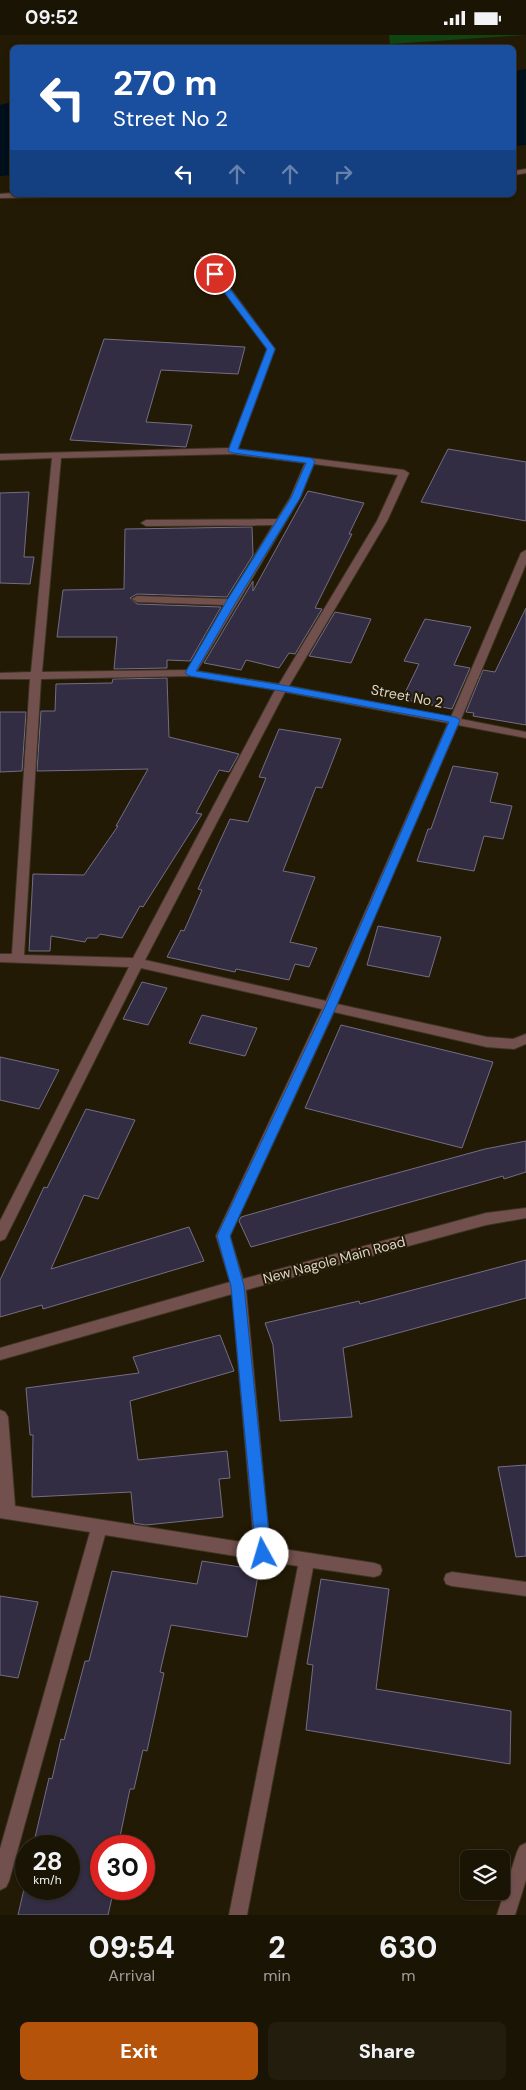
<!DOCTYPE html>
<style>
:root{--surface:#1a1404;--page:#231d0e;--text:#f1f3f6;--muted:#9f9e9a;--line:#383326;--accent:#b45309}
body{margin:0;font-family:"DM Sans",sans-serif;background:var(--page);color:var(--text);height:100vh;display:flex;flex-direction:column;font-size:19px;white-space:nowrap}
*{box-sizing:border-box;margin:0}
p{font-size:16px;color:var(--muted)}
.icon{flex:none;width:28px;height:28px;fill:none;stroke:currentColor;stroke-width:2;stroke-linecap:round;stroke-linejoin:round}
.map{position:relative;height:1880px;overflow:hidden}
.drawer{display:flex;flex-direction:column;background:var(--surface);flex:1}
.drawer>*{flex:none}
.banner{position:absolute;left:10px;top:10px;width:506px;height:152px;border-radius:8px;box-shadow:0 1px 4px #0004,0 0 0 1px var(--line);background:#1a4fa0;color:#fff;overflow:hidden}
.buttons{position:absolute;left:460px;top:1815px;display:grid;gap:10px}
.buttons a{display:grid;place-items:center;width:50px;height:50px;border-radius:8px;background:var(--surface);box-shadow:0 1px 4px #0004,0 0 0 1px var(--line);font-size:25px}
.speed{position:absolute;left:15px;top:1800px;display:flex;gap:10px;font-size:25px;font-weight:700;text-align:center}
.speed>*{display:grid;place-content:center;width:65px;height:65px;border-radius:50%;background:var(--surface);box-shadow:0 1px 4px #0004,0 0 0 1px var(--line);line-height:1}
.speed small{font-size:12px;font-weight:400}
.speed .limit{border:8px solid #d22;background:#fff;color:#111}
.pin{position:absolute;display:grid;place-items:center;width:42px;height:42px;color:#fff;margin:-21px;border:2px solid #fff;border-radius:50%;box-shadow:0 1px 5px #0007}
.me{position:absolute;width:55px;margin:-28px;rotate:354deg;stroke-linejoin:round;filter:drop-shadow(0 0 4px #0008)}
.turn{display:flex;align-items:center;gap:18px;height:105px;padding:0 20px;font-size:22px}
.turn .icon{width:65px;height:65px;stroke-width:2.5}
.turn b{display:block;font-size:35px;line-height:42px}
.lanes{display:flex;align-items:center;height:48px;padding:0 20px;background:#0003;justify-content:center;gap:25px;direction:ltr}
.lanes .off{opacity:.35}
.eta{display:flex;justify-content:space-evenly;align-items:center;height:85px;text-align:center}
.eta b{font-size:30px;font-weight:800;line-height:35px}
.action{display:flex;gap:10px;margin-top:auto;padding:10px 20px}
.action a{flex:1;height:58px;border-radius:8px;background:var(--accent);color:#fff;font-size:20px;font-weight:800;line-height:58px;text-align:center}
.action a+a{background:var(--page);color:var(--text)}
.status{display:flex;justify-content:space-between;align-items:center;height:35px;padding:0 25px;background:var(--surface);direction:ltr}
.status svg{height:14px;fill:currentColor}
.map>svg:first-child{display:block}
.green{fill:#104510}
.water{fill:#000f1c}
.building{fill:#322d42;stroke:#736d86}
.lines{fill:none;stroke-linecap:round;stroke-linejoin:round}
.minor-casing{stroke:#3d3421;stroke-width:2}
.minor{fill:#72504e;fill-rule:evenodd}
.route{fill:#1a73e8;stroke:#114b97}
.labels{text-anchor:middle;stroke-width:4;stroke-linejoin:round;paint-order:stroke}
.street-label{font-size:14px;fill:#ddd7ca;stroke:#231a05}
</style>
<div class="status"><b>09:52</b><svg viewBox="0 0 49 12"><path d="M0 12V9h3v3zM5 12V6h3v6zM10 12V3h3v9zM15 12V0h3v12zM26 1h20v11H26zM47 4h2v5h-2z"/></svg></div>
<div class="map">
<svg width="526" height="1880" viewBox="0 0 526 1880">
<rect width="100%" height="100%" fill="#231a05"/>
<path class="green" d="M389,0H526L390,9Z"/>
<g class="water">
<path d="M526,34V110L514,111V36Z"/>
<path d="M12,67V140L0,141V70Z"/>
</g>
<g class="building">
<path d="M104,304L245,312L238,339L161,335L146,387L192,390L186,412L70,405Z"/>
<path d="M448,414L526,427V486L421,467Z"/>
<path d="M308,456L364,468L349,499H352L315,573L322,574L295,619L289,618L279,633L246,625L241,635L204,628L253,546V556Z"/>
<path d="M29,457L24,522H34L30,549L0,548V458Z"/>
<path d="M252,492L253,520L227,562L137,559L130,563L137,569L221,572L190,626L167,625V633L114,634L117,602H57L63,555L124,554L125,494Z"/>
<path d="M526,573V690L473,681L474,678L466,677L483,635L495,637Z"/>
<path d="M335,577L371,584L351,628L309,621Z"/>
<path d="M425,584L471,592L454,630L470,633L452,674L402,664L419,629L404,626Z"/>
<path d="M167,643L169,702L239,719L229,737L219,735L196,778L202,779L143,872L140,871L122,903L100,899L97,903H87L85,907L51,901L50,916H29L33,839L84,840L118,791H116L148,734L37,736L41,676H55L56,649L112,648L113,644Z"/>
<path d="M0,677H26L22,736L0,737Z"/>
<path d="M279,694L341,704L322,753L316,752L283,836L315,842L290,907L317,913L309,932L295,929L289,945L236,934L235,937L167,922L181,895L184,896L202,855L198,854L230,784L248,787L266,743L259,742Z"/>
<path d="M453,731L498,738L490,767L512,771L503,804L484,801L474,836L417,826L428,794H431Z"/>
<path d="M378,891L441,902L429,942L367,930Z"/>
<path d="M142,947L167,953L148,990L123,984Z"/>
<path d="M202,980L257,993L245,1021L189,1008Z"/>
<path d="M341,990L493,1027L462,1113L305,1073Z"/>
<path d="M0,1022L59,1035L39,1074L0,1065Z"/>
<path d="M86,1074L135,1085L98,1164L84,1160L51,1234L189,1192L204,1226L43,1274L42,1270L0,1282V1245L44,1152L47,1153Z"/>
<path d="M526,1106V1137L504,1144L503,1141L251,1212L239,1186L241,1182L335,1155L485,1114Z"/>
<path d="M526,1225V1263L343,1313L352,1382L280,1386L273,1310L265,1288L359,1266L360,1269Z"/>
<path d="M220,1300L234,1336L130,1366L138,1425L227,1416L230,1443L219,1444L223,1482L146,1490L134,1488L131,1457L32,1462L33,1400H30L26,1353L139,1338L133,1322Z"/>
<path d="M526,1430V1521L516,1522L498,1432Z"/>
<path d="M202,1526L259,1535L247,1602L171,1590L160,1637L164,1638L147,1716L143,1715L134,1754H130L118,1811H101V1854H114L108,1880H18L24,1854H69V1811H33L49,1743L52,1744L61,1704L64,1705L85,1626H89L112,1536L197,1549Z"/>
<path d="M321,1544L389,1554L376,1654L511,1676L510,1729L306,1695L313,1630L307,1629Z"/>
<path d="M0,1561L38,1567L18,1643L0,1640Z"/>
</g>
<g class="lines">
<g class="minor-casing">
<g id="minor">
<path d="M526,134V138L514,140V136Z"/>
<path d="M12,158V160H61L57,162L0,163V159Z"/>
<path d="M201,222H207L275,314L238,414L404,435L409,438L387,486L289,651L451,682L521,518L526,515V529L461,684L526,697V703L458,690L337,969L487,1002L513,1004L526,999V1009L514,1014L487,1012L334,977L230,1201L243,1244L486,1178L526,1173V1183L486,1190L246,1255L270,1512L374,1528L380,1530L382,1535L380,1540L374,1542L313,1533L247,1880H229L298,1531L105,1500L9,1846L6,1852L0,1855V1814L90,1497L0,1483V1375L5,1377L8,1382L15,1471L254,1509L232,1259L0,1325V1313L230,1247L216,1201L322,974L141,933L7,1200L5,1204L0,1206V1186L129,932L0,927V919H12L30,644H0V638L31,637L52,423L0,425V419L229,413L267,314L201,226ZM233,419L305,428L290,463L277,484L146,485L141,488L146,491L273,490L228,564L137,561L132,564L137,567L224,570L187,635L42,637L61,423ZM314,429L398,440L377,486L279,649L197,636L300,463ZM190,641L275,655L133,923L24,920L41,644ZM285,657L448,688L326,966L145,925Z"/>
<path d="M452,1537L526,1547V1561L452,1551L446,1549L444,1544L446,1539Z"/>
<path d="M526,1808V1845L515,1880H497L517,1817L520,1811Z"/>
</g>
</g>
<use href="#minor" class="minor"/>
</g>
<path class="route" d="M212,238H218L275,314L238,414L311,423L315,426L300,463L236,567L196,636L282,650L455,682L460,685L336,972L230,1201L244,1251L271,1519L269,1524L263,1525L258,1524L256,1519L231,1251L217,1201L325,972L449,687L282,656L190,641L185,638L226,567L291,463L306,428L233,418L228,416L267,314L212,241Z"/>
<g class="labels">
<g class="street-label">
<text transform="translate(407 661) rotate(11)" y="5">Street No 2</text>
<text transform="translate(334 1225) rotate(-15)" y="5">New Nagole Main Road</text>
</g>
</g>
</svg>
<div class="buttons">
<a><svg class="icon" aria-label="layers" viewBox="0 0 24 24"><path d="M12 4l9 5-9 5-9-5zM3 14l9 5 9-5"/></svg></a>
</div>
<div class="speed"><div>28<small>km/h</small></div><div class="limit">30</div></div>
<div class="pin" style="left:215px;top:239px;background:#d93025"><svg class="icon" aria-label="arrive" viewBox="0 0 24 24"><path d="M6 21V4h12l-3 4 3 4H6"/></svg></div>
<svg class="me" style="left:263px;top:1519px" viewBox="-20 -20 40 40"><circle r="19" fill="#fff"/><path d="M0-13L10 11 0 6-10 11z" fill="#1a73e8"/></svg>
<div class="banner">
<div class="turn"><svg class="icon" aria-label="left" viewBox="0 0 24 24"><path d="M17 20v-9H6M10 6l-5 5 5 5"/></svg><div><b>270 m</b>Street No 2</div></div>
<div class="lanes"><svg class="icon" aria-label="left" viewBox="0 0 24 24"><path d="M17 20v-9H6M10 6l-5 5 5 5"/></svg><svg class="icon off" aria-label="ahead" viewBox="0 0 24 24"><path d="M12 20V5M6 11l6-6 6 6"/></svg><svg class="icon off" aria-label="ahead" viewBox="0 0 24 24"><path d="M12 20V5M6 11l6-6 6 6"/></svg><svg class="icon off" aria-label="right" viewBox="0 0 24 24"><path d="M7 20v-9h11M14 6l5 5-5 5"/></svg></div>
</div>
</div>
<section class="drawer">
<div class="eta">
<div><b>09:54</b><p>Arrival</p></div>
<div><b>2</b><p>min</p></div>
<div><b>630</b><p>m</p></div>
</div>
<div class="action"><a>Exit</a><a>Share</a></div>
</section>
